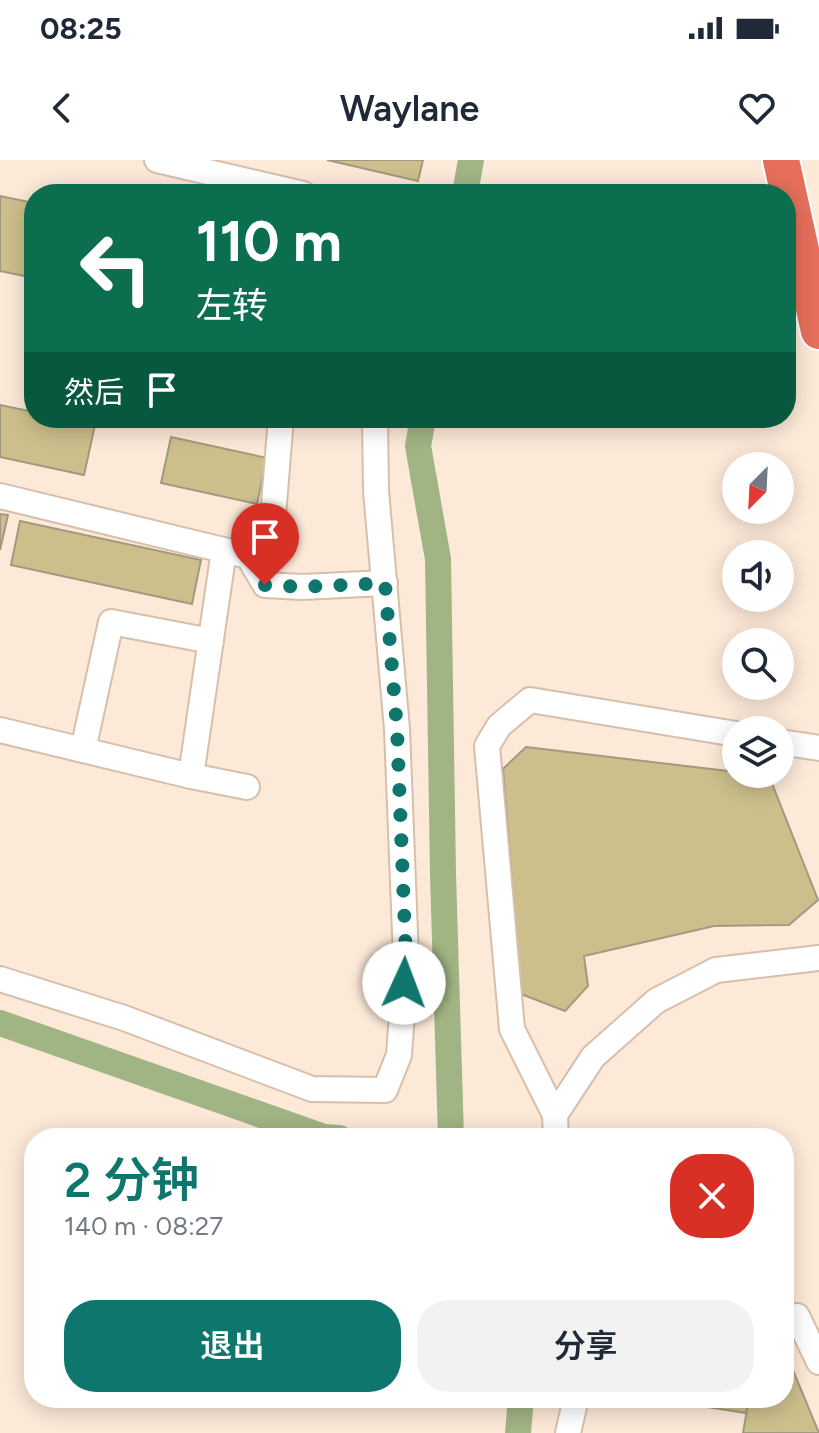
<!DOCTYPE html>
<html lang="zh">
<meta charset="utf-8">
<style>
:root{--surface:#fff;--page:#f2f2f3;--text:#1f2937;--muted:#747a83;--accent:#0f766e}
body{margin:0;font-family:Figtree,"Noto Sans SC",sans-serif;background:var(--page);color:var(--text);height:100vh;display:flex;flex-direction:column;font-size:30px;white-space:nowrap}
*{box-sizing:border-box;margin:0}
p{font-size:26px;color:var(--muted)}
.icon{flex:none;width:44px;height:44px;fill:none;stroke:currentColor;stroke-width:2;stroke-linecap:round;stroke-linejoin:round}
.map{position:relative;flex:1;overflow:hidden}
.side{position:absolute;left:24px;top:968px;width:770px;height:280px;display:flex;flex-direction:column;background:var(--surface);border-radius:32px;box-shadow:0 4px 20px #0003}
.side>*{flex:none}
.banner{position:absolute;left:24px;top:24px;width:772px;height:244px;border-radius:32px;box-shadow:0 4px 20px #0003;background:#0b6e4f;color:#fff;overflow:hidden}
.needle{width:52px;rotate:204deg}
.buttons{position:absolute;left:722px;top:292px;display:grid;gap:16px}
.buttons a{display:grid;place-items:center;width:72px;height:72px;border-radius:50%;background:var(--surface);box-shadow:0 4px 20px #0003;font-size:40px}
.pin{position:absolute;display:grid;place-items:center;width:68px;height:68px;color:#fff;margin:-82px -34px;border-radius:50% 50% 50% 0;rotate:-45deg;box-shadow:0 0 8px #0007}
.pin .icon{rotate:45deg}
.me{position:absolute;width:88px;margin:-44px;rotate:2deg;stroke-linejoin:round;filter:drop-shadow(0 0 6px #0008)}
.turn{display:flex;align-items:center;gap:28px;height:168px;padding:0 40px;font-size:36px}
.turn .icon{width:104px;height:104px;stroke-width:2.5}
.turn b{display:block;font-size:56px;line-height:68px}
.then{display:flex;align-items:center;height:76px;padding:0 40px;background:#0003;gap:16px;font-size:30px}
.round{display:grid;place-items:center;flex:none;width:84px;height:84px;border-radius:32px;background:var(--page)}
.overview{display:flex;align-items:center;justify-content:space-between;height:136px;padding:0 40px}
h1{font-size:48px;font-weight:600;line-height:60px;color:var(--accent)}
.button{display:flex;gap:16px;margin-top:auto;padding:16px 40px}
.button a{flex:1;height:92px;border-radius:32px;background:var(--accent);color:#fff;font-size:32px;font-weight:600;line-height:92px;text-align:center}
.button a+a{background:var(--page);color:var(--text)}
.status{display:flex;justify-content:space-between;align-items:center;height:56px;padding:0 40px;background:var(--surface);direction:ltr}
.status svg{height:22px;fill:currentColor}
header{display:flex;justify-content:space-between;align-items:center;height:104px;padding:0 40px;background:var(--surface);font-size:36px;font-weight:600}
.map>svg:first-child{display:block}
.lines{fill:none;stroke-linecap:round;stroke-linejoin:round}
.canal{stroke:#a1b484;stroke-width:26}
.building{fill:#cdbf8c;stroke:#a19a7f;stroke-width:2}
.minor-casing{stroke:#d7bfab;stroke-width:28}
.highway-casing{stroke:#fff;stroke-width:40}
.minor{stroke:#fff;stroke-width:24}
.highway{stroke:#e56f5b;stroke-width:36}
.route{stroke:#0f766e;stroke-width:14;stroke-dasharray:0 25.2}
</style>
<div class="status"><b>08:25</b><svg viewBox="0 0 49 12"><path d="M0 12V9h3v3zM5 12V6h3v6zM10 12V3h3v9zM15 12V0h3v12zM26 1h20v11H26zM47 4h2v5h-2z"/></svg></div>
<header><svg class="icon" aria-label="back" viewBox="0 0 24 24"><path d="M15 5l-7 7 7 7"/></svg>Waylane<svg class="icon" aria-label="heart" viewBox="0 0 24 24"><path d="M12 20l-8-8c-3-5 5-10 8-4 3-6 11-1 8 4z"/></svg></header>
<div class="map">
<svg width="819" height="1273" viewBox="0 0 819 1273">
<rect width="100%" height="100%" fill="#fde9d8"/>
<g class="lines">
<g class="canal">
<path d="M465,34L471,0"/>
<path d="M423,258L418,286L438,399L443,714L451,978"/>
<path d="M0,863L324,977L339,978"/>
<path d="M518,1273L521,1238"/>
</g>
</g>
<g class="building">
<path d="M327,0H423L418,21Z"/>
<path d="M0,36L34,43V118L0,111Z"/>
<path d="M0,245L34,252V258H62L95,265L84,315L0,297Z"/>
<path d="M171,277L267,298L257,344L161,323Z"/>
<path d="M0,354L8,355L0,390Z"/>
<path d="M20,361L201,400L192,444L11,405Z"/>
<path d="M526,587L736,612V614L769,616L818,740L789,765L714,766L584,796L588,826L565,851L521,834L503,609Z"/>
<path d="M784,1202L790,1203L819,1273H743L749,1238H784Z"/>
<path d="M651,1238H749L746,1253Z"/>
</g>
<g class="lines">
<g class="minor-casing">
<g id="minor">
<path d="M157,0L303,34"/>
<path d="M0,336L248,396L273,356L281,258"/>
<path d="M248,396L265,425L302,427L385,423"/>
<path d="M0,570L191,616L247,627"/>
<path d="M780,582L819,588"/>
<path d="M83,590L111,462L211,481"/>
<path d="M191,616L224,390"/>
<path d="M0,819L124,858L312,929L385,930L399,895L406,799L397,569L376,331L375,258"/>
<path d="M555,955L512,869L487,586L499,566L530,540L736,574"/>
<path d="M556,978L555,955L593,897L656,841L716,810L819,798"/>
<path d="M797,1156L819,1202"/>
<path d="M568,1273L576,1238"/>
</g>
</g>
<g class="highway-casing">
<path id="highway" d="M781,0L819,171"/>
</g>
<use href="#minor" class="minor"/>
<use href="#highway" class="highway"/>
</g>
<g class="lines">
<path class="route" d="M265,425L302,427L385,423L397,569L406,799L404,823"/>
</g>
</svg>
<div class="buttons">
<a><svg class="needle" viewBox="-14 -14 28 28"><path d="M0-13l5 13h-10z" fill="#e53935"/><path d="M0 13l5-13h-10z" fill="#747a83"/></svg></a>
<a><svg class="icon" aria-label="sound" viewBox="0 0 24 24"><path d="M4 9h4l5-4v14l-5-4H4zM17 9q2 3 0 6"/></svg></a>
<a><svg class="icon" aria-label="search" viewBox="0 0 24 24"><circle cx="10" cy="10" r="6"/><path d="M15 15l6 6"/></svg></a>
<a><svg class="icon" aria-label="layers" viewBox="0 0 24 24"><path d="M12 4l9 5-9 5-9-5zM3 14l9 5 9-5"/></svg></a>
</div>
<div class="pin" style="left:265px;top:425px;background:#d93025"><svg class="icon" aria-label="arrive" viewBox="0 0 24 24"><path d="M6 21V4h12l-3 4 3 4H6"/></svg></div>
<svg class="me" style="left:404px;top:823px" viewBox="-20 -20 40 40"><circle r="19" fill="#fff"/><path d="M0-13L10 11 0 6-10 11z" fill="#0f766e"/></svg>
<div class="banner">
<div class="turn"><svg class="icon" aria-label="left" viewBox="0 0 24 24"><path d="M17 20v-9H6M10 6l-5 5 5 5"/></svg><div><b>110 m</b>左转</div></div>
<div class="then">然后<svg class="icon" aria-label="arrive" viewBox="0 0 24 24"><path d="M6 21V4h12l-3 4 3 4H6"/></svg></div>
</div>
<section class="side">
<div class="overview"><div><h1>2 分钟</h1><p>140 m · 08:27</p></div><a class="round" style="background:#d93025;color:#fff"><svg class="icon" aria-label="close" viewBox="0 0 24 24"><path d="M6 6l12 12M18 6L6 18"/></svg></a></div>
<div class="button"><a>退出</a><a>分享</a></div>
</section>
</div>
